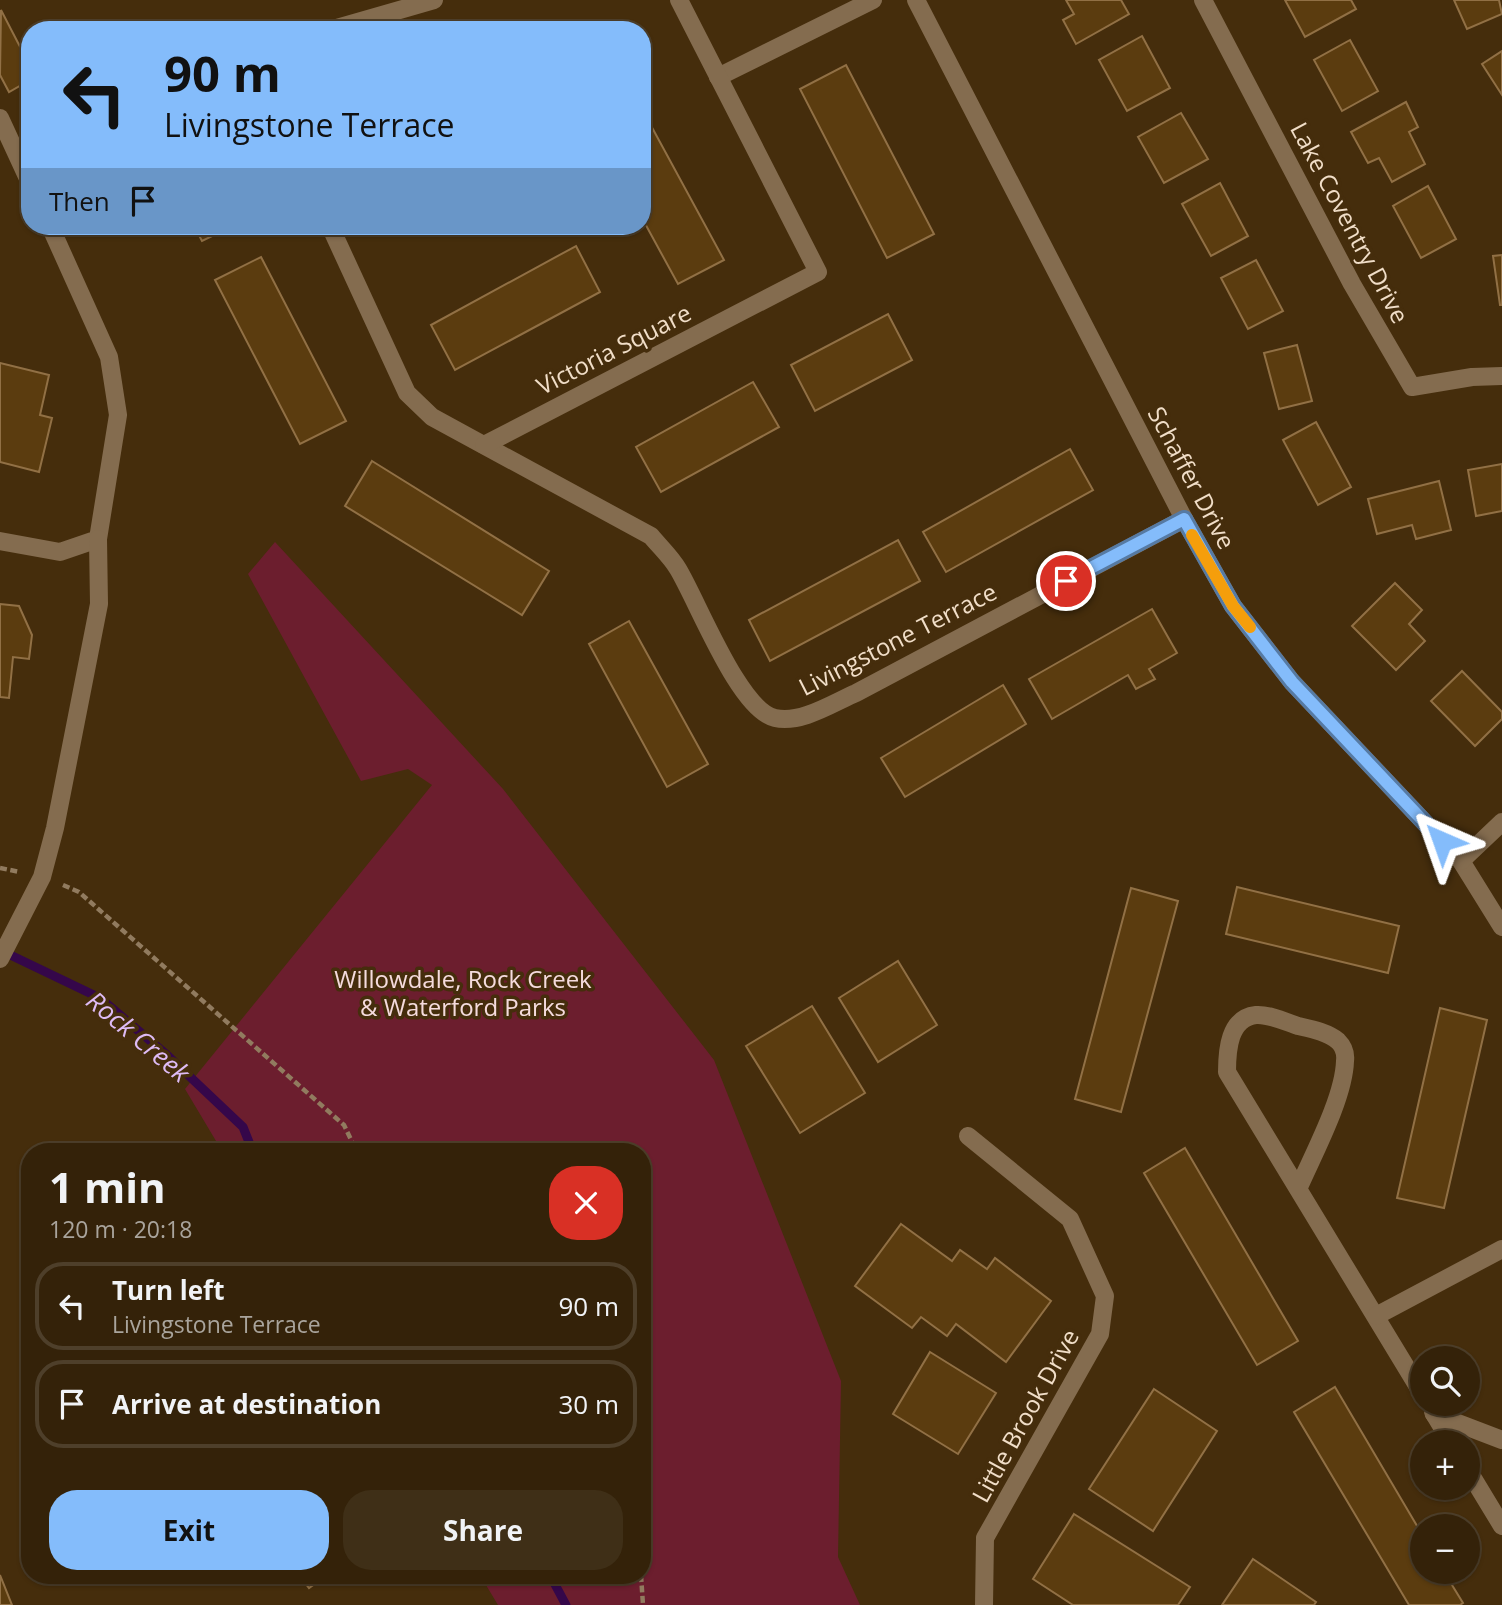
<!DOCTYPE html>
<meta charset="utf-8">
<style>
:root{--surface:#342209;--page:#3f2f17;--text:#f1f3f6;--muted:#a9a49c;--line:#4e3f2a;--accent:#84bcfb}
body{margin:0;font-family:"Open Sans",sans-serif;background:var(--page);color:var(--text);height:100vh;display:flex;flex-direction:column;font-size:26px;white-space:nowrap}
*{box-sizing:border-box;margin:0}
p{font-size:23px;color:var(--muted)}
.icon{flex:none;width:38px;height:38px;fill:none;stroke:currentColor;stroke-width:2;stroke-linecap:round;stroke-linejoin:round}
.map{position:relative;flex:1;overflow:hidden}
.sheet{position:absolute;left:21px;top:1143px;width:630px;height:441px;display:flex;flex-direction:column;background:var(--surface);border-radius:28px;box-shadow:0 2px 5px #0004,0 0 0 2px var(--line)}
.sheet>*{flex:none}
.top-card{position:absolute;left:21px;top:21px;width:630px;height:214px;border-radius:28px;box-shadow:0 2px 5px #0004,0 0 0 2px var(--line);background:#84bcfb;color:#111;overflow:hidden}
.controls{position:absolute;left:1410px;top:1346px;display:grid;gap:14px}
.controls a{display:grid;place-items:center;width:70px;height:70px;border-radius:50%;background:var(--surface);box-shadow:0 2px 5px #0004,0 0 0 2px var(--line);font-size:35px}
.pin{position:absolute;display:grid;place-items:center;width:60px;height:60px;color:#fff;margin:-30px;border:4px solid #fff;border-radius:50%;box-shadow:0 2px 7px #0007}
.me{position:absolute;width:77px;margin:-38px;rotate:317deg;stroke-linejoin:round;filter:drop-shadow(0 0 5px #0008)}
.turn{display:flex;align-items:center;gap:24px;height:147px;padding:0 28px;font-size:32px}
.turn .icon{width:91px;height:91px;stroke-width:2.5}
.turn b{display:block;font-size:49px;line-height:60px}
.then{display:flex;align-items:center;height:66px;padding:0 28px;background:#0003;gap:14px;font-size:26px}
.round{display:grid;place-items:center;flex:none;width:74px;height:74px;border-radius:28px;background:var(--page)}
.overview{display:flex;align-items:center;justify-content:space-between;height:119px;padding:0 28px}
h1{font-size:42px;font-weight:700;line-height:52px}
.primary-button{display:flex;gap:14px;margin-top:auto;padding:14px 28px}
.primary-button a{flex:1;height:80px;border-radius:28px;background:var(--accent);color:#111;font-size:28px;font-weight:700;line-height:80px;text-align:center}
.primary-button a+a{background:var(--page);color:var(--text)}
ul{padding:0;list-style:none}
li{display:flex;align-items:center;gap:21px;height:88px;margin:0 14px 10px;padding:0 14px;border:4px solid var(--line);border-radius:28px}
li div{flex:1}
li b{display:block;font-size:26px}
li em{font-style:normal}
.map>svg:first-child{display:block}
.green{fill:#6c1e2e}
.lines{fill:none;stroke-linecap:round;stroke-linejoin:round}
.stream{stroke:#35074a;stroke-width:9}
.building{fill:#5b3c0f;stroke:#917045;stroke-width:2}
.path{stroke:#917b5f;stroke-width:4.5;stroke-dasharray:7 3.5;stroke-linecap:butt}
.minor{stroke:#846c4f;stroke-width:18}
.route-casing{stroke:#567aa3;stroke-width:18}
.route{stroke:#84bcfb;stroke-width:12}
.slow{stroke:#f59e0b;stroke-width:12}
.labels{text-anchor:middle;stroke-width:7;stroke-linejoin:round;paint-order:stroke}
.street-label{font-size:24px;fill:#f1dec8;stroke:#452d0c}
.park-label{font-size:24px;fill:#f5dbdd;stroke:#452d0c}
.water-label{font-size:26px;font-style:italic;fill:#debbf5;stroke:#452d0c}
</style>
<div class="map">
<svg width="1502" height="1605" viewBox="0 0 1502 1605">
<rect width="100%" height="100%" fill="#452d0c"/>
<path class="green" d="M275,542L503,789L714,1060L841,1381L838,1557L860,1605H498L480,1575H642V1152L222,1151L185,1089L432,785L408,769L361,781L248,574Z"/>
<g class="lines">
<g class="stream">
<path d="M2,951L100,998L167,1055L243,1127L253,1152"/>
<path d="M550,1575L566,1605"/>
</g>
</g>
<g class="building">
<path d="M1066,0H1121L1129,14L1076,44L1063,20L1074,14Z"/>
<path d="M1285,0H1351L1356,9L1305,37Z"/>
<path d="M1454,0H1499L1502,14L1467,29Z"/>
<path d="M1,10L30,66V80L9,92L0,75Z"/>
<path d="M1142,36L1170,88L1127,111L1099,60Z"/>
<path d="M1350,40L1378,91L1342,111L1314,60Z"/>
<path d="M1502,51V95L1482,64Z"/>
<path d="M846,65L934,234L887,258L800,89Z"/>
<path d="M1406,102L1418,127L1409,132L1425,164L1392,182L1379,158L1368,163L1351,132Z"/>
<path d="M642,109L724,260L678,284L642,218Z"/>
<path d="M1181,113L1208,159L1164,183L1138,137Z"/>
<path d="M1220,183L1248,236L1211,256L1182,204Z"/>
<path d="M1428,186L1456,239L1421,258L1393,206Z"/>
<path d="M194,226H233L202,241Z"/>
<path d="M576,246L600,292L455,370L431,325Z"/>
<path d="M1502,255V305H1500L1493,256Z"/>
<path d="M261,257L346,421L300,444L215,280Z"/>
<path d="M1256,260L1283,311L1248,329L1221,278Z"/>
<path d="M888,314L912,360L815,411L791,365Z"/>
<path d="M1297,345L1312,401L1279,409L1264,353Z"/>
<path d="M0,363L49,375L40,415L52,418L39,472L0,462Z"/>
<path d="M753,382L779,427L661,492L636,447Z"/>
<path d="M1316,422L1351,487L1318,505L1283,440Z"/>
<path d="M1070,449L1093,490L946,572L923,532Z"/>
<path d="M372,461L549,571L522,615L345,506Z"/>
<path d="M1502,464V511L1476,516L1468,470Z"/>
<path d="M1439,481L1451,530L1416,539L1412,525L1377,534L1368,499Z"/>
<path d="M898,540L920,581L770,661L749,620Z"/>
<path d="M1395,583L1422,610L1409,624L1425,641L1396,670L1352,626Z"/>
<path d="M0,604L19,606L32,635L29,659L13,657L9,698L0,697Z"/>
<path d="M1152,609L1177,653L1149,669L1155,679L1136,689L1128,675L1052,719L1029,679Z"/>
<path d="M629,621L708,764L667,787L589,644Z"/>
<path d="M1462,671L1502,712V719L1475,746L1431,701Z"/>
<path d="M1003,685L1026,724L905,797L881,758Z"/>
<path d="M1237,887L1399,926L1388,973L1226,934Z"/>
<path d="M1131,888L1178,901L1121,1112L1075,1099Z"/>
<path d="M898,961L937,1025L878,1062L839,998Z"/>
<path d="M812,1006L865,1093L800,1133L746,1046Z"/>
<path d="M1440,1008L1487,1020L1444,1208L1397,1198Z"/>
<path d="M1185,1148L1298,1341L1257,1365L1144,1173Z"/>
<path d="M901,1224L952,1261L960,1250L987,1269L995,1258L1051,1301L1006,1362L956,1324L947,1336L921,1317L912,1328L855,1286Z"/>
<path d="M930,1352L996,1393L958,1454L893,1414Z"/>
<path d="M1335,1387L1423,1536V1572H1444L1463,1603L1460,1605H1409L1294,1412Z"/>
<path d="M1154,1389L1217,1431L1153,1531L1089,1489Z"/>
<path d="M1074,1514L1190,1587L1178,1605H1073L1033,1579Z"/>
<path d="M1253,1559L1316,1602L1314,1605H1222Z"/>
<path d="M0,1575L12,1605H0Z"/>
<path d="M299,1575H327L309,1588Z"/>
</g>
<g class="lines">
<g class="path">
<path d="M0,868L20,872"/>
<path d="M63,885L79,892L344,1125L357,1152"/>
<path d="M641,1575L643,1605"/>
</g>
<g class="minor">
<path d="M916,0L1184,519L1233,606L1292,682L1461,861L1502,927"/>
<path d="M1203,0L1352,284L1412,387L1472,377L1502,376"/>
<path d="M330,30L434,0"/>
<path d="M718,77L873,0"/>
<path d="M0,118L30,183"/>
<path d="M330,226L407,393L432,417L651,536C660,547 671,557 678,569C698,602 739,710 775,718C801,724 833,703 856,693L1184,519"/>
<path d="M484,445L818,272L679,0"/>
<path d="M0,541L60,552L98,539L118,415L109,357L50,226"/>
<path d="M1461,861L1502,822"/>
<path d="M0,959L42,877L55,828L99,604L98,539"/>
<path d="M968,1136L1070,1219L1105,1296L1100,1334L985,1538L984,1605"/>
<path d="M1299,1187C1314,1153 1344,1097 1345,1061C1346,1053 1343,1046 1338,1041C1327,1032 1311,1029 1298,1026C1286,1022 1269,1014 1256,1015C1229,1018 1227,1050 1227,1072L1423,1395"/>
<path d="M1376,1316L1502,1249"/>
<path d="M1433,1412L1451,1442"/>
<path d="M1434,1414L1502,1440"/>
<path d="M1468,1470L1502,1526"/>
</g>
</g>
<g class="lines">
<g class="route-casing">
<path id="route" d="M1066,581L1184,519L1233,606L1292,682L1442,841"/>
</g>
<use href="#route" class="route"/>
<path class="slow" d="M1192,535L1233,606L1250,627"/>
</g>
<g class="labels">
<g class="street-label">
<text transform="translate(1349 223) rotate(62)" y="8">Lake Coventry Drive</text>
<text transform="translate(614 350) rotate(-27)" y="8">Victoria Square</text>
<text transform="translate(1191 478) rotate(62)" y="8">Schaffer Drive</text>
<text transform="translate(898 640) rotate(-27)" y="8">Livingstone Terrace</text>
<text transform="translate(1026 1416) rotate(-61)" y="8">Little Brook Drive</text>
</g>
<g class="park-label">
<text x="463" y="988">Willowdale, Rock Creek<tspan x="463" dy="28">&amp; Waterford Parks</tspan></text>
</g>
<g class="water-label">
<text transform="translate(138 1037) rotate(40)" y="9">Rock Creek</text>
</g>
</g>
</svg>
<div class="controls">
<a><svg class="icon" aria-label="search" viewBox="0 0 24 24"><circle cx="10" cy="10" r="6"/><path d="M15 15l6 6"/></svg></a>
<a>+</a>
<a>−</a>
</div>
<div class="pin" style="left:1066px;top:581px;background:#d93025"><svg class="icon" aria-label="arrive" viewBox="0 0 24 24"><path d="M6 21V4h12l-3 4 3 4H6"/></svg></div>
<svg class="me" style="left:1442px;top:841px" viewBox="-20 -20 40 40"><path d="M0-17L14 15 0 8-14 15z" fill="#84bcfb" stroke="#fff" stroke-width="4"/></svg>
<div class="top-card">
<div class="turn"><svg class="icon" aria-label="left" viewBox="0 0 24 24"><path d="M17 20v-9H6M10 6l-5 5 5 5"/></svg><div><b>90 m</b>Livingstone Terrace</div></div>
<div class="then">Then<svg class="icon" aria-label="arrive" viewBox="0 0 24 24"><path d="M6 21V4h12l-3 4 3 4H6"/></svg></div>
</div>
<section class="sheet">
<div class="overview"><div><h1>1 min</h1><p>120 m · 20:18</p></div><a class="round" style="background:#d93025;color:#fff"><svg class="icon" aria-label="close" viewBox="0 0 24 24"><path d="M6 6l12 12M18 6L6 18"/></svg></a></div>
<ul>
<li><svg class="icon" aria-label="left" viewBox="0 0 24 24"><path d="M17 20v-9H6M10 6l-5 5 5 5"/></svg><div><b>Turn left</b><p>Livingstone Terrace</p></div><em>90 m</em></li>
<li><svg class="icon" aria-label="arrive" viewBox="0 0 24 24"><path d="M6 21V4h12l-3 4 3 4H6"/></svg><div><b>Arrive at destination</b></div><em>30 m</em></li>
</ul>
<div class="primary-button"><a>Exit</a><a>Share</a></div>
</section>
</div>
